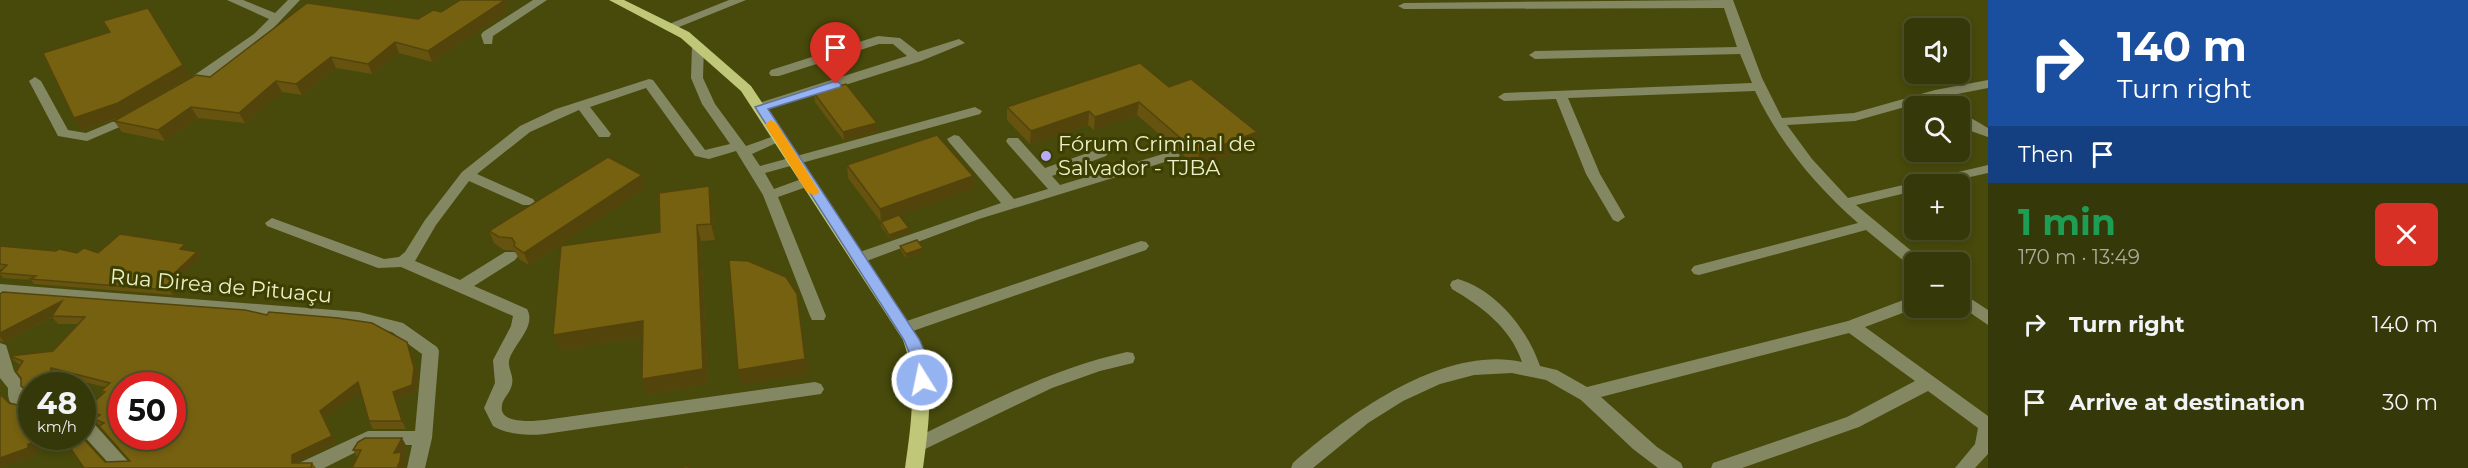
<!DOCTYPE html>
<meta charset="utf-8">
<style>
:root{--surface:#353808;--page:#404316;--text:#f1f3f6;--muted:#aaac9c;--line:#4f5229}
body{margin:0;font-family:Montserrat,sans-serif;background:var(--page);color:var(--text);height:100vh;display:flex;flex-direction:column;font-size:22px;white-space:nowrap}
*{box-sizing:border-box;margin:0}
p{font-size:20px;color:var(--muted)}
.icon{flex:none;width:33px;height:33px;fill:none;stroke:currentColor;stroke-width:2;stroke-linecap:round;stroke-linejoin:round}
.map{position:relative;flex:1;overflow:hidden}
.side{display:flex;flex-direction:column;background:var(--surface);width:480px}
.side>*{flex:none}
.top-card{background:#1a4fa0;color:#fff;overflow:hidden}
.buttons{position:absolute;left:1904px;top:18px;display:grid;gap:12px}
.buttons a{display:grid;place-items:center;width:66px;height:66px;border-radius:9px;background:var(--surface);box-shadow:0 3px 9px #0003,0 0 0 2px var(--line);font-size:30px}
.speed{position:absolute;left:18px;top:372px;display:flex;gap:12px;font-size:30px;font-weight:700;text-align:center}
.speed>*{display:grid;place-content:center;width:78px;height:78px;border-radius:50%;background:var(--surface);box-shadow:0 3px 9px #0003,0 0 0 2px var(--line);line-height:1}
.speed small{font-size:15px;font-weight:400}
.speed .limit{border:9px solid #d22;background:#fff;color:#111}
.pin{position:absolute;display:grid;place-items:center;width:51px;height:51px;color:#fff;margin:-62px -26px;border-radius:50% 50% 50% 0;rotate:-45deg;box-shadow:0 0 6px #0007}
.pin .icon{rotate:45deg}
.me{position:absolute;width:66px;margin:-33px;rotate:350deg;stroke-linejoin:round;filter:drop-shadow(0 0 4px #0008)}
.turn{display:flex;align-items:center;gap:21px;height:126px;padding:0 30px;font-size:27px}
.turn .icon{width:78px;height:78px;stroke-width:2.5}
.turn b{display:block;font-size:42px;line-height:51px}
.then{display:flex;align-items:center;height:57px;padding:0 30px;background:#0003;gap:12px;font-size:22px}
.round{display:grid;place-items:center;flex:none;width:63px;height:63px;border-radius:9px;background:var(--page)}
.overview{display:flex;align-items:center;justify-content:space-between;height:102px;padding:0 30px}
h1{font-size:36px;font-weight:700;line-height:45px;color:#1e9e55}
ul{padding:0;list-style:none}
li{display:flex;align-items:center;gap:18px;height:78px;padding:0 30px}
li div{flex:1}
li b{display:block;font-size:22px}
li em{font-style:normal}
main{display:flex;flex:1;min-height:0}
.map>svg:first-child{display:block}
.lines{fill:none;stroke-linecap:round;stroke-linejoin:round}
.minor{fill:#848862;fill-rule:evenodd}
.major{fill:#c0c778;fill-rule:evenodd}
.wall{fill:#65530f}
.shaded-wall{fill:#53440c}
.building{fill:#766111;stroke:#53440c;stroke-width:1.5;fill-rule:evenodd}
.route{fill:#95b2f1;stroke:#61749d;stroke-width:1.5}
.slow{fill:#f59e0b}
.poi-dot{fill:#b9aaf7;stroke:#3c3f00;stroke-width:2}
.labels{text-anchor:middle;stroke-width:6;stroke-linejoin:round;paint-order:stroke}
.poi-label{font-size:21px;fill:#ebf0c9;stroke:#3c3f00;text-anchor:start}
.street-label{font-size:21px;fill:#ebf0c9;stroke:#3c3f00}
</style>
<main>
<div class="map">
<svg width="1988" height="468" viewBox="0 0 1988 468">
<rect width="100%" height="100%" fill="#474a0b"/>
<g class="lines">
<g class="minor">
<path d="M227,0H243L275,13L288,0H300L262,40L190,91H180V85L254,34L269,19Z"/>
<path d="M533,0H547L493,36L492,44H484L481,35L483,32Z"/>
<path d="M729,0H746L674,29L670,30L664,26Z"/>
<path d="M1721,0H1733L1762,78L1782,118L1854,113L1935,90L1988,80V88L1937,98L1855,121L1787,125L1812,159L1848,198L1988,165V173L1939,184H1914V191L1856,205L1920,258L1922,262H1914V267L1910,266L1866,230L1699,275L1694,274L1691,270L1694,266L1858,223C1816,186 1779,142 1755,91L1568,98L1600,174L1625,217L1618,222L1613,220L1586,174L1556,99L1504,101L1498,97L1504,93L1752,83L1740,54L1535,59L1529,55L1535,51L1737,47L1724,8L1404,9L1398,6L1404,3Z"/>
<path d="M878,36L900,38L918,52L959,39L965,43L921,61L766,110L761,111L754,107L756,104L907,56L893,44H879L779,76H771L769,73L771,70Z"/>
<path d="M698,41L704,45L703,78L715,104L746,146L780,134L787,138L752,154L760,166L975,107L982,111L980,114L765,173L774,189L807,177L814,182L812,185L778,197L826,316L824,320H812L810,316L763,195L736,151L709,159L695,156L646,88L590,107L611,134L609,137H599L579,110L530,132L477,174L533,199L535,202L533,205H523L469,181L436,225L415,261L460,280L505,252H515L518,256L515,260L474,286L527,309C537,327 513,344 509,361C508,369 514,376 512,384C511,392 503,398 502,405C498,425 534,421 545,420L815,382L821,384L824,389L821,394L545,434C527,436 509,435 493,426L484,408L495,383L493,360L511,326L513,316L401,267L378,268L267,226L265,223L272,218L384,259L399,257L405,252L425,220L462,172L520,126L556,109L649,79L653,80L705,150L730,144L702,104L691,78L692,45Z"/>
<path d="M35,77L41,81L68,130L86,133L131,114H141L143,117L87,141L58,136L29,81Z"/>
<path d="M1959,111L1988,128V137L1968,130L1959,122Z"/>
<path d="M954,135L959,136L1014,199L1048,189L1008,144L1006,141L1008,138H1018L1045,168L1096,150H1106L1108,153L1106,156L1052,176L1060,185L1173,151L1180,155L1178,158L979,219L864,262H854L851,258L854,254L1001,203L949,142L947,139Z"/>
<path d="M1141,241L1146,242L1149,246L1146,250L910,332H898L896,328L898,324Z"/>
<path d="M1458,279C1496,290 1528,330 1540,366L1557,370L1587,387L1848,321L1914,296V308H1916L1865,327L1988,416V454L1975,468H1955L1975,444L1978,428L1928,391L1859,427L1742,468H1711L1713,463L1847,417L1915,381L1849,333L1601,397L1657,447L1681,463L1683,468H1658L1633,449L1581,400L1546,380L1512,373L1474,375L1440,384L1403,401L1368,423L1313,468H1291L1293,463C1349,414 1443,345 1522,362C1510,327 1482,307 1452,289L1450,285L1452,281Z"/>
<path d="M0,284L359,312L403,323L437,347L439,351L432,438L425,468H407L412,445H370L324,468H297L299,463L368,431H415L422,354L392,332L359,324L0,296Z"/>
<path d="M1959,291L1988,310V325L1959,305Z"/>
<path d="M0,343L6,345L14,371L26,387L25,395L32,398V413C15,408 7,407 8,388L0,378Z"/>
<path d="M1127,352L1133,353L1135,358L1133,363L1100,371L1052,388L923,450L917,452L911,450L908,445L911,440C982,406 1050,369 1127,352Z"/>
<path d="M82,415L88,417L134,468H113L82,434Z"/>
</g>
<path class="major" d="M609,0H624L689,32L751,86L919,339C935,382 929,424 923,468H905C911,425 918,382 903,340L741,91L681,38Z"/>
</g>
<g class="wall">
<path d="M505,0L508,11L432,62L399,53L372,74L336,68L302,95L282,92L245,123L198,118L165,141L122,132L114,121L122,117L82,130L74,118L183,65L190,76L143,105L210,77L418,19L441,12Z"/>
<path d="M1169,87L1257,132L1255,145L1197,167L1137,115L1094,130L1088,125L1030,144L1007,120V107Z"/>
<path d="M814,93L877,123L878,131L844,141L815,102Z"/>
<path d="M847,165L973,189L888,219L909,228V233L890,239L881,226V222L848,178Z"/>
<path d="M709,186L712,201L715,240L701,241L708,384L647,395L642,379V337L559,350L660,232Z"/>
<path d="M645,188L529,265L519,259L515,251L504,250L494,243L489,231Z"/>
<path d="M0,246L77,253L188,250L197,252L200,257L175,280L180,282L183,287L173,295L34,284L31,280L3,278L0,274V272L2,270L0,269Z"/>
<path d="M900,246L923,248L924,252L906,258L901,251Z"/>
<path d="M0,294L411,349L418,376L416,392L397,399L406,429H373L369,421L361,391L325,418L336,443L297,462V463H312L316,468H84L105,462L130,461L94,419L95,418L91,417L85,410L103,394L101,391L105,387L58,376L32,436H47L45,448L35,452V456L0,467V397L9,403L27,407V394L21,386V365L17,363L10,356L53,351L78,324H58L52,317L4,342L0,341Z"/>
<path d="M407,447L403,455L406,461V468H352L357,457L353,450Z"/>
</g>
<g class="shaded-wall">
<path d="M505,0L508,11L432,62L428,51Z"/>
<path d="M395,42L399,53L372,74L368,64Z"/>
<path d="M331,57L336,68L302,95L296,84Z"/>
<path d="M183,65L190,76L126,115L82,130L74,118Z"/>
<path d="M276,81L282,92L245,123L239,113Z"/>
<path d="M1139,102L1137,115L1094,130L1095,117Z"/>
<path d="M191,107L198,118L165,141L158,130Z"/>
<path d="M1089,111L1088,125L1030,144L1031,131Z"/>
<path d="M877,123L878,131L844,141L843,132Z"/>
<path d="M1257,132L1255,145L1197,167L1199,154Z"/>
<path d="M642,175L645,188L529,265L524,253Z"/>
<path d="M973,176V189L881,222L880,209Z"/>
<path d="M709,186L712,201L715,240L711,224Z"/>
<path d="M697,225L701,241L708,384L647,395L642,379Z"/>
<path d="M909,228V233L890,239L889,235Z"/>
<path d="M185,244L188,250L183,254L180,249Z"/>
<path d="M923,248L924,252L906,258V254Z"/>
<path d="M197,252L200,257L172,284L168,279Z"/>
<path d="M180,282L183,287L173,295L169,290Z"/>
<path d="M797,294L808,374L741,385L738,370Z"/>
<path d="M62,301L68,308L4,342L0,337V333Z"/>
<path d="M643,321L648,336L559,350L553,335Z"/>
<path d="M407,342L411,349L418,376L416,392L397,399L406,429L402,421L393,392Z"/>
<path d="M51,368L58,376L56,386H48Z"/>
<path d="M358,382L363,390L325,418L336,443L297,462V468L292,463V455L320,411Z"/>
<path d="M39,436H47L45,448L35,452V456L0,467V458L28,444Z"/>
<path d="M402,438L407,447L403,455L406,461V468H397L394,453Z"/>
</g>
<g class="building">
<path d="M460,0H505L428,51L395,42L368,64L331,57L296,84L276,81L239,113L191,107L158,130L114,121L196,75L210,77L307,3L418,19L433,10L441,12Z"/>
<path d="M148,8L183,65L118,103L74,118L43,53L110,32L103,21Z"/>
<path d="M1140,63L1169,87L1191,79L1257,132L1199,154L1139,102L1095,117L1089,111L1031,131L1007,107Z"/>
<path d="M846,84L877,123L843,132L814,93Z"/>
<path d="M937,135L973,176L880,209L847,165Z"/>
<path d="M608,157L642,175L524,253L514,246L515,243L512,238L499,237L489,231Z"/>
<path d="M709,186L711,224L697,225L703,369L642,379L643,321L553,335L561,246L660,232L659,193Z"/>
<path d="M899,215L909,228L889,235L881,222Z"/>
<path d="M120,234L185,244L180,249L197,252L168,279L180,282L169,290L30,279L36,276L0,273V272L7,265L0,264V246L56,251L59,249L77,253L84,248L98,253Z"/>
<path d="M917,240L923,248L906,254L900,246Z"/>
<path d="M729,260L748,261L786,277L797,294L805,359L738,370Z"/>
<path d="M3,292L245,310L267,315L269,312L338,318L372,323L407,342L414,368L412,385L393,392L402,421H369L358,382L320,411L332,436L292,455V463H312L311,468H84L67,443L80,436H81L105,462L130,461L99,426L104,423L94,419L100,415L85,410L105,392L101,391L110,383L51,368L48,386H32V436H39L38,441L28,444V448L0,458V397L1,395L9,403L27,407L28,391L21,386V378L16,372L23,361L10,356L53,351L85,317L52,316L62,301L0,333V294ZM122,386H172V436H122Z"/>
<path d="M365,438H402L394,453L401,452L400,461L397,468H352L361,450H353L358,442Z"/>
<path d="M689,465V468H679Z"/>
</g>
<path class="route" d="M836,81L841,84L840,87L768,109L919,339L925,352L930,380L922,386L914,380L909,352L904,340L755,107Z"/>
<path class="slow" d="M771,120L777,124L819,191L818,194L813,195L806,191L765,124Z"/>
<circle class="poi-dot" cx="1046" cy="156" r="6"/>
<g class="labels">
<g class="poi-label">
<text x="1058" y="151">Fórum Criminal de<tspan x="1058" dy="24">Salvador - TJBA</tspan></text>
</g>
<g class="street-label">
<text transform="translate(221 286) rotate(5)" y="7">Rua Direa de Pituaçu</text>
</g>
</g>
</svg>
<div class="buttons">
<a><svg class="icon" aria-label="sound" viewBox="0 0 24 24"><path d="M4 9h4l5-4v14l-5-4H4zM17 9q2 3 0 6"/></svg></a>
<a><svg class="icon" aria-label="search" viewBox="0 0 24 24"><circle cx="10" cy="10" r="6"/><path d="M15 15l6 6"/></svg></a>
<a>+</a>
<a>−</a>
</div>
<div class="speed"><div>48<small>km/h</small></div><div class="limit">50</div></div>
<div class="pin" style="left:836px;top:84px;background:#d93025"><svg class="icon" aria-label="arrive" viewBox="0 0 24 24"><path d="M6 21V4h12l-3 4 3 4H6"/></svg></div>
<svg class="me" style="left:922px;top:380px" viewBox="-20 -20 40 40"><circle r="17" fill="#95b2f1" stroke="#fff" stroke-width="3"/><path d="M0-11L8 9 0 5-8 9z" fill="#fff"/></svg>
</div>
<section class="side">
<div class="top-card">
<div class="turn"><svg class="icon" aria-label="right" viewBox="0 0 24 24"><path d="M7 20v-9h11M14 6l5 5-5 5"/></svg><div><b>140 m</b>Turn right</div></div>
<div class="then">Then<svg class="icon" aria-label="arrive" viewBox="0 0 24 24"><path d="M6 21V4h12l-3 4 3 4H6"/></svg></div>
</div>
<div class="overview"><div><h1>1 min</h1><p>170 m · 13:49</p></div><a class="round" style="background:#d93025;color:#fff"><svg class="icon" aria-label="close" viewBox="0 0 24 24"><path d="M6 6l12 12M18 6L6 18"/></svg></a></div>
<ul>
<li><svg class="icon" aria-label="right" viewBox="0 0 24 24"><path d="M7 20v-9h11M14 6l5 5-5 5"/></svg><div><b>Turn right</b></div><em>140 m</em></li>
<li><svg class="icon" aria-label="arrive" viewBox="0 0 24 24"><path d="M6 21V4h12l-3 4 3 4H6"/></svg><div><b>Arrive at destination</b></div><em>30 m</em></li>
</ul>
</section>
</main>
